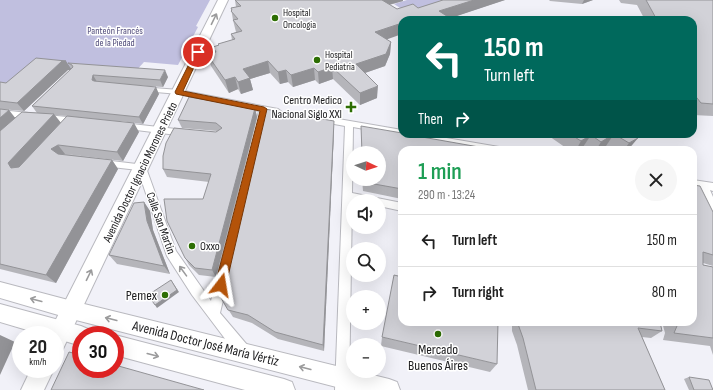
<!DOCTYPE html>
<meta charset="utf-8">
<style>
:root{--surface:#fff;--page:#f6f6f6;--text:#222;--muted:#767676;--line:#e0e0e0}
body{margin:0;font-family:"Sofia Sans Condensed",sans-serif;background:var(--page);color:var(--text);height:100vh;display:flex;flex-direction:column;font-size:15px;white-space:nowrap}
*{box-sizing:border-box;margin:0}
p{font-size:13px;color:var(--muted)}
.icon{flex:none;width:22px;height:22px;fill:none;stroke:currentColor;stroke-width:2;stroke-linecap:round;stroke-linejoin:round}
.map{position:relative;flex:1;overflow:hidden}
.details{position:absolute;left:398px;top:146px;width:299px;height:180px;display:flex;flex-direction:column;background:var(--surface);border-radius:12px;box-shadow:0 4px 16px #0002}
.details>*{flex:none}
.hud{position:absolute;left:398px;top:16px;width:299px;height:122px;border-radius:12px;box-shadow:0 4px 16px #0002;background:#00695c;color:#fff;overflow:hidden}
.needle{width:26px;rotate:94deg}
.buttons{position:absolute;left:346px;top:146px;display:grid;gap:8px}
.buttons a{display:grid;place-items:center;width:40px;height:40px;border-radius:50%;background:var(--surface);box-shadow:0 4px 16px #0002;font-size:20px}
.speed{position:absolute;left:12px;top:326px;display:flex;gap:8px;font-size:20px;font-weight:700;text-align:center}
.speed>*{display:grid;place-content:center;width:52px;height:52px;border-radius:50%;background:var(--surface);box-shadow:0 4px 16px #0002;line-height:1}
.speed small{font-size:10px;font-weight:400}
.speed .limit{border:6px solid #d22;background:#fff;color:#111}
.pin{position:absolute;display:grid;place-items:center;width:34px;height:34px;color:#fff;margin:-17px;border:2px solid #fff;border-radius:50%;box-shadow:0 1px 4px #0007}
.me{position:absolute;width:44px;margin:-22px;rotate:14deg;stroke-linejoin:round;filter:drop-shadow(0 0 3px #0008)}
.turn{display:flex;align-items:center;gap:14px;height:84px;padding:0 20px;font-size:18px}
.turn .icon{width:52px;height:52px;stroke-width:2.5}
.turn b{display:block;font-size:28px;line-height:34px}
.then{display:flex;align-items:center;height:38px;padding:0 20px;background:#0003;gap:8px;font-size:15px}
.round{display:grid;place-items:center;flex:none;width:42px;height:42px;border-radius:21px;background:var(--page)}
.head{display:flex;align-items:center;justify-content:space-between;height:68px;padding:0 20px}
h1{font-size:24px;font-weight:600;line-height:30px;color:#1e9e55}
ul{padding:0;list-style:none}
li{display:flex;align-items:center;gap:12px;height:52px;padding:0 20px;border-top:1px solid var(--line)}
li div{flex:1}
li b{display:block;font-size:15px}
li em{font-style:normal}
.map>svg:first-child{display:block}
.green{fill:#c0bfdf}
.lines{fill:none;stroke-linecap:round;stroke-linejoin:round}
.minor-casing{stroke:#b9b9bf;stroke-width:2}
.secondary-casing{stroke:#b9b9bf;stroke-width:2}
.primary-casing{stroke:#b9b9bf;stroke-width:2}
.minor{fill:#fff;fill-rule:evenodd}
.secondary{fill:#fff;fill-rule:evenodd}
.primary{fill:#fff;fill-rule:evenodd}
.wall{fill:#b5b5ba;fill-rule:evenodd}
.shaded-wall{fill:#939397}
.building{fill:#d2d2d8;stroke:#939397}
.oneway{stroke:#9b9b9c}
.route{fill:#b45309;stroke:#753606}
.poi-dot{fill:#2d6e03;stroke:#fff;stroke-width:1.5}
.labels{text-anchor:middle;stroke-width:3;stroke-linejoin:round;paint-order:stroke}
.far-poi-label{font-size:10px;fill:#202022;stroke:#fff;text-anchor:start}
.far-park-label{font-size:10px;fill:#504b7a;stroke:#fff}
.poi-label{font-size:12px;fill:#202022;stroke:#fff;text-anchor:end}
.street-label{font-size:12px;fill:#202022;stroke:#fff}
.near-poi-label{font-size:14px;fill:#202022;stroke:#fff;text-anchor:end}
.near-street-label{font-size:14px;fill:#202022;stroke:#fff}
</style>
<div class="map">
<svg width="713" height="390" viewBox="0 0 713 390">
<rect width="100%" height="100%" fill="#f1f1f8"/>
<g class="green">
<path d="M0,0H210L196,26L198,27L178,65L144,62L133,74L42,67L0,91Z"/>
<path d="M407,0H462L414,17L394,4Z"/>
</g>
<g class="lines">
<g class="minor-casing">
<g id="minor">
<path d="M141,87L179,90L278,109L282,112L278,115L267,112L220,313L248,346L250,351L248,356L243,358L238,356L192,295L167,256L138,170L103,166L98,163L103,160L145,165L176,251L211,301L259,111L179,94L144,91H141Z"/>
<path d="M0,110L76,118L80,121L76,124L0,116Z"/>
<path d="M321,116L402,130V134H423L499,147L504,150H481L353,127L352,193L402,203V211L379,206V201H352L349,390H335L345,126L318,121L317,119L318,117Z"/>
<path d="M123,123L185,130L189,133L185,136L120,128L119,126L120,124Z"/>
<path d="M693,180L713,183V191L710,190L713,197V211L709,210L699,189L693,188Z"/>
</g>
</g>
<g class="secondary-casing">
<g id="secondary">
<path d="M0,282L72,301L389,379L397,382L400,390H348L72,319L0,298Z"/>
<path d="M0,304L81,326L88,329L90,335H81V346L55,338V335H44L0,322Z"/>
<path d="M115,335L284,379L292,382L295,390H245L115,355Z"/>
</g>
</g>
<g class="primary-casing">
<g id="primary">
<path d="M218,0H228L62,351L55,355V335H48Z"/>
<path d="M31,369H54L44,390H21Z"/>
</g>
</g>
<use href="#minor" class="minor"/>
<use href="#secondary" class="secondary"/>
<use href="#primary" class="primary"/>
</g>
<g class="wall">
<path d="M235,0H403V1L389,5L397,9L418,8L440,1V0H505L450,18L453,20H402L387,40L391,42L390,54L385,66L365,73L377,98L360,105L333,79L319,84L315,80L293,87L288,82L280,84L270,73L250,79L253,90L241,94L238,89L229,93L211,66L207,54L214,52L213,47L219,46L218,44L232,40L231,34L236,32L233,20L231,8L236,7Z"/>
<path d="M549,0H593L582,4L550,1Z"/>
<path d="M619,0H713V116L693,115V20H645L637,5L621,3Z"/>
<path d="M68,63L168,77L163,87L132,85L159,94L143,124L120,121L139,132L123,161L65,154H64L112,160L118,169L56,283L0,269V109L15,118L37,113L32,106L70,70H68L24,111L0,109V82L6,83L71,68ZM54,115L67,116L61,123Z"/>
<path d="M402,63V79L399,76L400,64Z"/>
<path d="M255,108L257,117L216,277L199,275L189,265L185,258L209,182L167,177L163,169L217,131L182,128L178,120Z"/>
<path d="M361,126L402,150V199L363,191L362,179H379V153H362Z"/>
<path d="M334,131L324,351L278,339L252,323L233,317L221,298L227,274L225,271Z"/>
<path d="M518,134H529L523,137Z"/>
<path d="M546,134H632L628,150H612L606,146L600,150H587L583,147L579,150H569Z"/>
<path d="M693,185L713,212V266L703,263V265L713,267V355L710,346L663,340L665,333L662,322H693Z"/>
<path d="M144,202L150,211L153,230L170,274L117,264L109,255Z"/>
<path d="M512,322H660L662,331L651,338L642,337L665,390H528L517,345L512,331Z"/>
<path d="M382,337L497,364L490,372L381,346Z"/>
<path d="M689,377L713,390H689L684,379Z"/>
</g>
<g class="shaded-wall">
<path d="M378,0H403V1L377,8Z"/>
<path d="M474,0H505L445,20L439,11Z"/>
<path d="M584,0H593L582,4Z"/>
<path d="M422,17L421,20H412Z"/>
<path d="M402,23V34L374,44L375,32Z"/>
<path d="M391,42L390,54L385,66L356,76V64Z"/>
<path d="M62,61H66L72,70H68L24,111L17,103Z"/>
<path d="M268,61L270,73L250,79L253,90L241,94L238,82L243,69Z"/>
<path d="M332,67L333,79L319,84L318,72Z"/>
<path d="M314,68L315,80L293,87L291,75Z"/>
<path d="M165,70L168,77L163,87L160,80Z"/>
<path d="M286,70L288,82L280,84L278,72Z"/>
<path d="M93,75L97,82L96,87L92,80Z"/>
<path d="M235,77L238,89L229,93L225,80Z"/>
<path d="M378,86L377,98L360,105V93Z"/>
<path d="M156,87L159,94L143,124L139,117Z"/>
<path d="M255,108L257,117L216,277L212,270Z"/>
<path d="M9,110L16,119L0,134V118Z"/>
<path d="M54,114L61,123L17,172L11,168L8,163Z"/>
<path d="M334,121V131L324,351L323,345Z"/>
<path d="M134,123L139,132L123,161L117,152Z"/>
<path d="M524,134H529L523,137Z"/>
<path d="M614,134L606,146L600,150H596L601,142Z"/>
<path d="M591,135L583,147L579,150H576L581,141Z"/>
<path d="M638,138L628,150H624L629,143Z"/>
<path d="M58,145L65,154L59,157L51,149Z"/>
<path d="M112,160L118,169L56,283L46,275Z"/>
<path d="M144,202L150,211L153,230L170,274L164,266L147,221Z"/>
<path d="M171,280L179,292L157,308L155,305Z"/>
<path d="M0,335L15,342L0,375Z"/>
</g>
<g class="building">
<path d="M235,0H382L397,9L413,4L418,8L443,0H474L439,11L453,20H426L422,17L412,20H402V23L375,32L391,42L386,54L356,64L378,86L360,93L332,67L318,72L314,68L291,75L286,70L278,72L268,61L243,69L250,78L238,82L235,77L225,80L207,54L216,52L213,47L219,45L218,44L235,39L231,34L242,31L233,20L238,19L231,11L232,10L231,8L241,6Z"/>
<path d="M646,0H713V104L701,103L693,93V20H657Z"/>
<path d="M36,58L66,61H62L17,103L0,101V82L6,83Z"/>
<path d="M68,63L165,70L160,80L93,75L92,80L94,81L156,87L139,117L32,106L73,67L72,65Z"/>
<path d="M189,97L255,108L212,270L195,268L185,258L167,221L164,199H203L211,174L163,169V156L166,143L174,128L216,132L222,128L216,123L178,120Z"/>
<path d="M0,109L9,110L0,118Z"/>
<path d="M265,109L334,121L323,345L275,332L248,315L228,310L221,298L227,271H225Z"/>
<path d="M22,112L54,114L8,163L11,168L19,167L67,116L134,123L117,152L58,145L51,149L58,154L112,160L46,275L0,264V131Z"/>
<path d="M361,126L402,133V134H405L496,150H402V189L363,182V179H379V153H362Z"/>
<path d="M570,134H614L601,142L591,135L581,141Z"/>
<path d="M614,134H632L638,138L629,143Z"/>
<path d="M693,185L700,186L713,212V255L703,252V265L713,267V338L674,333L677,326L676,322H693Z"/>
<path d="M144,202L147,221L164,266L109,255L134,203Z"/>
<path d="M394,275L402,277V322H498L497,364L382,337Z"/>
<path d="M171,280L177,290L155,305L148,295Z"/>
<path d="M518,322H660L662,331L638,328L665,390H536L523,338L518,324Z"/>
<path d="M69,352L81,355V369H115V365L204,390H51Z"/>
<path d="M689,377L709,380L713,390H694Z"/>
</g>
<defs><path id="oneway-shaft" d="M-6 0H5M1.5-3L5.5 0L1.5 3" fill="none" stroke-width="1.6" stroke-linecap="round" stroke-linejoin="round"/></defs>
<g class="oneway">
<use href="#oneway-shaft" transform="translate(214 19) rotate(-64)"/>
<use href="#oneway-shaft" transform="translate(183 271) rotate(-126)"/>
<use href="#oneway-shaft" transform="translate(89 275) rotate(-64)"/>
<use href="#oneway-shaft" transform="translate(36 300) rotate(-165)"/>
<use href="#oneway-shaft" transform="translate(111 319) rotate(-166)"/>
<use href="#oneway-shaft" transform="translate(153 355) rotate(15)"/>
<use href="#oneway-shaft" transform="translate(305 368) rotate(-166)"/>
</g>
<path class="route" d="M196,50L201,52L183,91L264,107L267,109L226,285L225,289L221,290L217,289L215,285L260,111L176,94L175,92Z"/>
<g class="poi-dot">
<circle cx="275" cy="18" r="4"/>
<circle cx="317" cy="60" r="4"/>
<path d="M349 101h4v4h4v4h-4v4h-4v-4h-4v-4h4z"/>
<circle cx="192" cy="246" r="4"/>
<circle cx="165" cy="295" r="4"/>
<circle cx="438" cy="334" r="4"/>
</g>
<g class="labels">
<g class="far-poi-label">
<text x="283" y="16">Hospital<tspan x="283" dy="12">Oncologia</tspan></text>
<text x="325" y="58">Hospital<tspan x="325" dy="12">Pediatria</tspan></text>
</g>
<g class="far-park-label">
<text x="115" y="34">Panteón Francés<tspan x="115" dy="12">de la Piedad</tspan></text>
</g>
<g class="poi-label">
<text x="342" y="104">Centro Medico<tspan x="342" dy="14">Nacional Siglo XXI</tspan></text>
<text x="200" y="250" text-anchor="start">Oxxo</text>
</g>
<g class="street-label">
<text transform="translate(140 172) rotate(-64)" y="4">Avenida Doctor Ignacio Morones Prieto</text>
<text transform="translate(161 223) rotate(70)" y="4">Calle San Martin</text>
</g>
<g class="near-poi-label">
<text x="157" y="300">Pemex</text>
<text x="438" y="354" text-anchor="middle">Mercado<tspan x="438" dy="16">Buenos Áires</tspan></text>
</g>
<g class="near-street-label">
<text transform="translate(206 343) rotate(14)" y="5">Avenida Doctor José María Vértiz</text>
</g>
</g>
</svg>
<div class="buttons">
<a><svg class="needle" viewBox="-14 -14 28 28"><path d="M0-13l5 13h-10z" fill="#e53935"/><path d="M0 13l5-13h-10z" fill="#767676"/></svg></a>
<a><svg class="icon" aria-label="sound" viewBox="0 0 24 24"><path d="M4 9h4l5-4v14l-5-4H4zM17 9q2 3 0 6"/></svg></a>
<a><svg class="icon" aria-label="search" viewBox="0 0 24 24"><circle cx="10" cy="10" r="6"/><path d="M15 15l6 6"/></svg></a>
<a>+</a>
<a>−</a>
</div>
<div class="speed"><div>20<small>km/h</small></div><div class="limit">30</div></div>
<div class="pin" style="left:198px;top:52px;background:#d93025"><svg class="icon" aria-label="arrive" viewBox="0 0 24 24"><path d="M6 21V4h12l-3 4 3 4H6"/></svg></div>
<svg class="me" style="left:221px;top:285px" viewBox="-20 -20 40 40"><path d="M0-17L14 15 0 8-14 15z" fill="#b45309" stroke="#fff" stroke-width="4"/></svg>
<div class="hud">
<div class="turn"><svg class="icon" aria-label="left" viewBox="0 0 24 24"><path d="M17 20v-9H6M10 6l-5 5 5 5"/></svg><div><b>150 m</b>Turn left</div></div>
<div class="then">Then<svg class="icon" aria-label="right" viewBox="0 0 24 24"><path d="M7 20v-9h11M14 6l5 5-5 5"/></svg></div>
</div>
<section class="details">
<div class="head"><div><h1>1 min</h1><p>290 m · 13:24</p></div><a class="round"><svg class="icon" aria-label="close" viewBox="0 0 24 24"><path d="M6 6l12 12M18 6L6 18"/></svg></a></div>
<ul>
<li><svg class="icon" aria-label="left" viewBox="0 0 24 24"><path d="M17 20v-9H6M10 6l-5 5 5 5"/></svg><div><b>Turn left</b></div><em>150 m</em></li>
<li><svg class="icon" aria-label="right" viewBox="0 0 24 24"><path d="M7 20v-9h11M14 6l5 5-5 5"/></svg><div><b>Turn right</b></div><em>80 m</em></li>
</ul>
</section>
</div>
